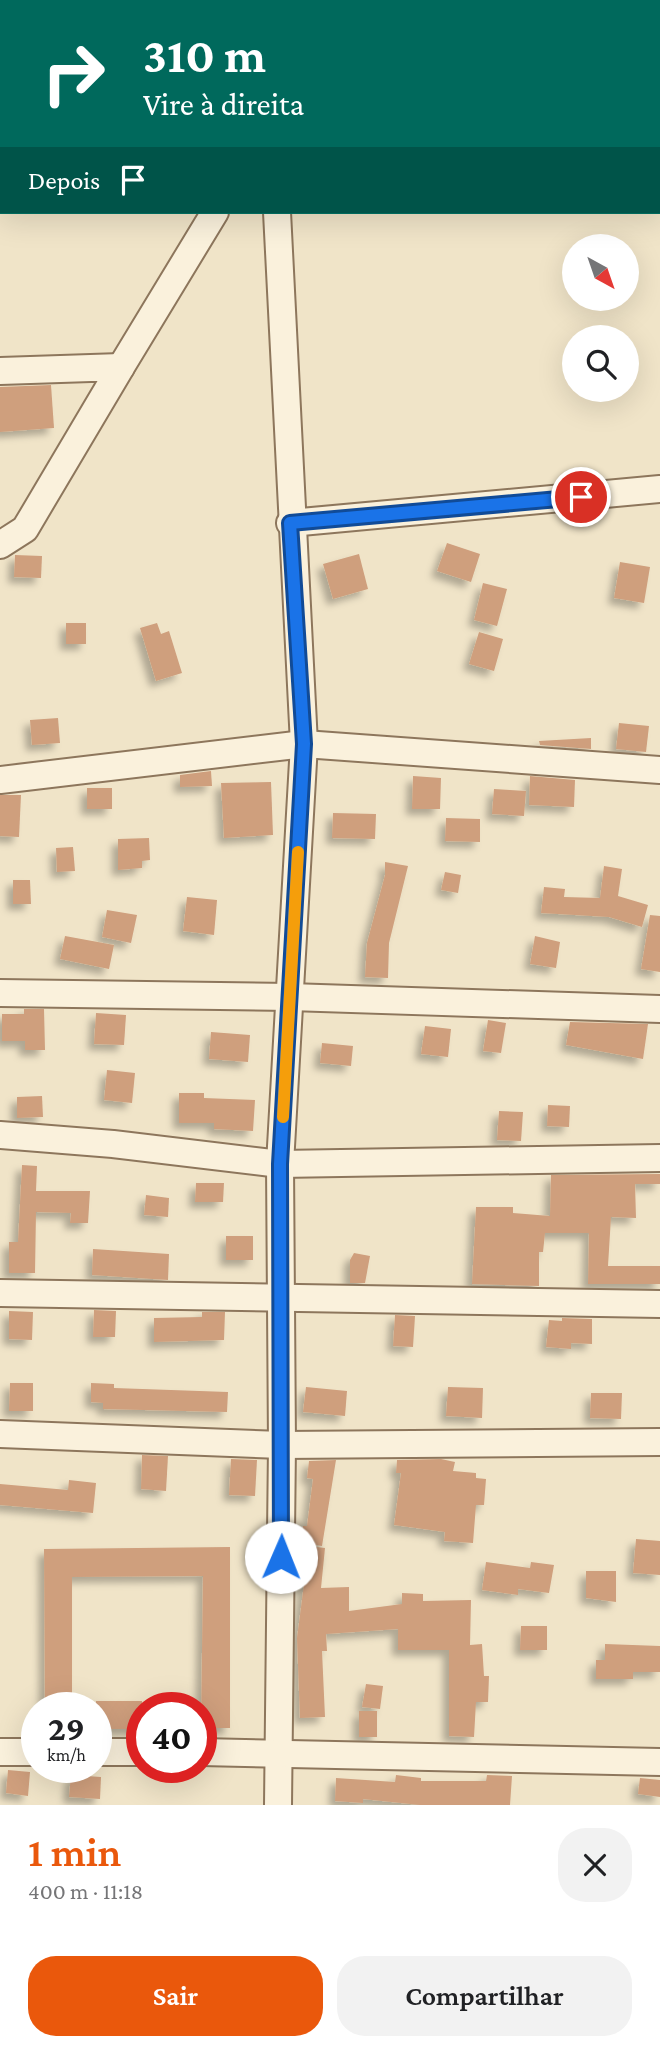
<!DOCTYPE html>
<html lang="pt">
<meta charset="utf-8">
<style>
:root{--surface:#fff;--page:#f2f2f2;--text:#202124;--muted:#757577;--accent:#ea580c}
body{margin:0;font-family:"Crimson Pro",serif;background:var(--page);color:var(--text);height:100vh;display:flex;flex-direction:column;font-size:26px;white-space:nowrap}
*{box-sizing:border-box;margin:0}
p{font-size:23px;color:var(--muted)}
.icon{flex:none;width:38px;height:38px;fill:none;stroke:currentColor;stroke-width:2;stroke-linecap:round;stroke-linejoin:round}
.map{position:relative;height:1805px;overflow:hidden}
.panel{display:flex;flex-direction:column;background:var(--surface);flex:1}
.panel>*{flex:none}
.hud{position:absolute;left:0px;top:0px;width:662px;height:214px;box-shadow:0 7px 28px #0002;background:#00695c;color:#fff;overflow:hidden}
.needle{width:46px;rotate:140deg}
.tools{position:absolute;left:562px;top:234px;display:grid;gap:14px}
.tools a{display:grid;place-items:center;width:77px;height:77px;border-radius:50%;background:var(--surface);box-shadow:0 7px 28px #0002;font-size:35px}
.speed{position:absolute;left:21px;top:1692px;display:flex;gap:14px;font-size:35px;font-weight:700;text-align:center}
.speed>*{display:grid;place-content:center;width:91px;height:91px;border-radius:50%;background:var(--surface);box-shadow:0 7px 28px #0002;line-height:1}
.speed small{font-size:18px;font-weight:400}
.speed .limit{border:10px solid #d22;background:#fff;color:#111}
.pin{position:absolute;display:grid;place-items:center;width:60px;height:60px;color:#fff;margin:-30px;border:4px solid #fff;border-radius:50%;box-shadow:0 2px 7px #0007}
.me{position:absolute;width:77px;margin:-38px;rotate:1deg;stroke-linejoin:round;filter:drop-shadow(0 0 5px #0008)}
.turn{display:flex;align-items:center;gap:24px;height:147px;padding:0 28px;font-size:32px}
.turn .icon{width:91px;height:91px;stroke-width:2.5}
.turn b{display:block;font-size:49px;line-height:60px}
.then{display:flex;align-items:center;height:66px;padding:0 28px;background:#0003;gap:14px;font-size:26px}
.round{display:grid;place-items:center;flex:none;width:74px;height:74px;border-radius:28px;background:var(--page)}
.head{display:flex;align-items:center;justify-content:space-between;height:119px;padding:0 28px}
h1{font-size:42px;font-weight:600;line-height:52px;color:var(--accent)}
.primary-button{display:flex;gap:14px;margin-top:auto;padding:14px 28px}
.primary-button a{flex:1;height:80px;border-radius:28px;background:var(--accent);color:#fff;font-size:28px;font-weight:600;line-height:80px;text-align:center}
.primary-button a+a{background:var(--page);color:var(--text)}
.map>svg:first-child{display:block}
.building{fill:#cf9f7d;filter:url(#shadow)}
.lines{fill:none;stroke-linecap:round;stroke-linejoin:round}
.minor-casing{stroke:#8d765c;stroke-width:30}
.minor{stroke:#faf1dc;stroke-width:26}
.route-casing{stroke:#114b97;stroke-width:18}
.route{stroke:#1a73e8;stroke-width:12}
.slow{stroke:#f59e0b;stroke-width:12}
</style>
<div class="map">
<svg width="660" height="1805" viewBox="0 0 660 1805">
<defs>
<filter id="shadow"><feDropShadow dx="-6" dy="6" stdDeviation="3.5" flood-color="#0004"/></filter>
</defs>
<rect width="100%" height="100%" fill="#f0e4c8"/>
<g class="building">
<path d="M51,385L54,428L0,432V387Z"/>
<path d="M447,543L480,554L471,582L437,571Z"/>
<path d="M359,554L368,589L333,599L323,564Z"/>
<path d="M15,555L42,556L41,578L14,577Z"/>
<path d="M620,562L650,567L644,603L614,598Z"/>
<path d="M483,583L507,589L497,626L474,620Z"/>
<rect x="66" y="623" width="20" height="21"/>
<path d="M157,623L161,634L169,631L182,673L156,681L140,628Z"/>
<path d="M479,632L503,639L494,671L469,664Z"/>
<path d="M58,718L60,743L32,745L30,720Z"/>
<path d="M619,723L649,726L646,752L616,749Z"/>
<path d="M591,738V749L540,745L539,741Z"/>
<path d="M211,771L212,786L180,787V775Z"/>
<path d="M413,776L441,778L440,809H412Z"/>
<path d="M530,776L575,780L574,807L529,805Z"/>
<path d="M271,782L273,835L224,838L221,783Z"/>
<rect x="87" y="788" width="25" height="21"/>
<path d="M494,789L526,791L524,816L492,814Z"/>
<path d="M0,795H21L19,837L0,836Z"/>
<path d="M333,813L376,814L375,839L332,838Z"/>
<path d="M446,818L480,819V842L445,841Z"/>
<path d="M149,838L150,860L142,861V868L118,870V839Z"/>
<path d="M73,847L75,871L57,872L56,848Z"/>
<path d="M385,862L408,866L389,943L388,978L365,977L367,943L385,875Z"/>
<path d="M604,866L622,869L618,896L648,905L642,927L609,917L541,913L544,887L565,889L564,897L600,898Z"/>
<path d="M445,872L461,875L458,893L441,890Z"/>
<path d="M13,880H30L31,904H13Z"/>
<path d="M187,897L217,900L214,935L183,931Z"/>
<path d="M107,910L137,915L131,943L102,937Z"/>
<path d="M650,915L660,916V972L641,969Z"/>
<path d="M65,936L114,945L109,969L60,959Z"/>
<path d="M535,936L560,942L556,968L530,964Z"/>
<path d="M24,1009H44L45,1050H25V1041H2V1014H24Z"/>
<path d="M96,1013L126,1015L124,1045L94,1044Z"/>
<path d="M488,1020L506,1023L501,1053L483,1051Z"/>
<path d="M570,1022L648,1024L643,1059L566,1045Z"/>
<path d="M425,1026L451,1029L448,1057L421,1054Z"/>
<path d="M211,1032L250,1035L248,1062L209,1059Z"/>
<path d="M322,1043L353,1046L351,1066L320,1063Z"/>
<path d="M107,1070L135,1073L132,1103L104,1100Z"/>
<path d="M179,1093H204V1098L255,1100L253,1131L214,1129V1123H179Z"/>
<path d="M42,1096L43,1117L17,1118V1097Z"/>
<path d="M548,1105L570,1106L569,1127L547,1126Z"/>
<path d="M499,1111L523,1112L521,1141L497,1140Z"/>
<path d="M22,1165L37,1166L36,1191H90L88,1223H70L71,1213L36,1212L35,1273H9V1242H18Z"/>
<path d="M660,1174V1184H635L636,1218L611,1217L608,1266H660V1284H588L589,1233H545L543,1252H539V1286L472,1284L476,1207H513V1213L550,1216L551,1175Z"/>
<path d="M196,1183H224L223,1202H195Z"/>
<path d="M146,1195L169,1198L168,1217L144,1215Z"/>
<rect x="226" y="1236" width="27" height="24"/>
<path d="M93,1249L169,1254L168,1280L92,1275Z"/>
<path d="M354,1253L370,1256L365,1283H350V1260Z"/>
<path d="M94,1310L116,1311L115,1337H93Z"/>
<path d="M9,1311L33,1312L32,1340L9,1339Z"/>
<path d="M202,1312H225L224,1340L154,1342V1318L202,1317Z"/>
<path d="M395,1315L415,1316L413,1347L393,1346Z"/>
<path d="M562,1318L592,1319V1344L571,1343V1349L546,1347L549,1320L562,1321Z"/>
<path d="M10,1383H33V1411H9Z"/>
<path d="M91,1383L114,1384V1388L228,1392L227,1412L103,1409V1403L91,1402Z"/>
<path d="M306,1387L347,1391L345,1416L303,1412Z"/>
<path d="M448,1387L483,1388L482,1418L446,1416Z"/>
<path d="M591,1393H622L621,1419L590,1418Z"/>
<path d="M142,1455L168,1456L166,1491L141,1489Z"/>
<path d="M231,1459L257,1460L255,1496L229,1495Z"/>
<path d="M441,1459L455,1462L453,1471L476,1473V1478L486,1479L484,1505H476L473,1543L444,1541L445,1532L394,1525L401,1473H396L397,1460Z"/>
<path d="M336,1460L322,1546L301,1543L303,1526H307L313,1479L307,1478L309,1461Z"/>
<path d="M69,1480L96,1483L93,1513L0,1505V1484L68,1490Z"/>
<path d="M636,1539L660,1541V1575L633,1573Z"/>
<path d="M309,1546L325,1548L321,1588L349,1587V1611L402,1604V1593L423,1594V1601L471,1600L470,1645L482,1644L484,1676H489L488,1702H476L474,1737L449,1736V1650H398V1629L326,1634L327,1651H322L325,1717L300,1718L297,1638Z"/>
<path d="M230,1547V1728H201L203,1576L72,1577V1708H45L44,1549Z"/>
<path d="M486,1562L530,1568L531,1562L554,1565L549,1593L518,1589V1595L482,1590Z"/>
<path d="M586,1571H616V1602L586,1598Z"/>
<path d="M521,1626H547V1650H520Z"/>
<path d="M605,1644L660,1646V1672H633V1679H596V1660H605Z"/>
<path d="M366,1684L383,1686L380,1709L362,1707Z"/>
<rect x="96" y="1701" width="46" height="28"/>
<rect x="359" y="1711" width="18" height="26"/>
<path d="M8,1770L30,1772L28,1796L6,1793Z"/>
<path d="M71,1775L101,1777L100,1799L69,1797Z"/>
<path d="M396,1775L421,1778V1781H486L487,1775L512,1776L510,1805H420L363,1799V1803L335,1801L336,1778L395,1782Z"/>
<path d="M640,1778L660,1780V1797L638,1794Z"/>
</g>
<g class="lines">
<g class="minor-casing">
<g id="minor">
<path d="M267,0V2"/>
<path d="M277,212L304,744L280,1164L282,1445L278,1805"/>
<path d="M121,367L215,212"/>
<path d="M0,371L121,367L25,529L0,545"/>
<path d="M290,523L660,489"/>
<path d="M0,780L304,744L660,770"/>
<path d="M0,993L290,997L660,1009"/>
<path d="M0,1135L113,1144L280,1164L660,1158"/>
<path d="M0,1293L660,1304"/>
<path d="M0,1434L282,1445L660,1442"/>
<path d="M0,1752H37"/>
<path d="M96,1752H142"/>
<path d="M201,1752L660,1762"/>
</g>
</g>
<use href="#minor" class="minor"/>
</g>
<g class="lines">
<g class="route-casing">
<path id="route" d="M281,1557L280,1164L304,744L290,523L581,497"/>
</g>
<use href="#route" class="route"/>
<path class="slow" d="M283,1117L298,852"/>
</g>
</svg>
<div class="tools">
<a><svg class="needle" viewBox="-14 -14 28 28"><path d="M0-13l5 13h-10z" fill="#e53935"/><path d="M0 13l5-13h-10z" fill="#757577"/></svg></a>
<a><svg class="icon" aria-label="search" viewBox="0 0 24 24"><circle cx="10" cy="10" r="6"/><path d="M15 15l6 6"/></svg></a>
</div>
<div class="speed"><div>29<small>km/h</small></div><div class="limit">40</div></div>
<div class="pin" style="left:581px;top:497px;background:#d93025"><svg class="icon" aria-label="arrive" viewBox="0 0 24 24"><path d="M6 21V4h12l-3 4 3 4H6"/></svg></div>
<svg class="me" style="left:281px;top:1557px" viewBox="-20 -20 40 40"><circle r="19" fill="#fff"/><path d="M0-13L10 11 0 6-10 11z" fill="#1a73e8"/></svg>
<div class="hud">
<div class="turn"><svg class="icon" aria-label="right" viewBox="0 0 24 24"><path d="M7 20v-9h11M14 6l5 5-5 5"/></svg><div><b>310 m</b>Vire à direita</div></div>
<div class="then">Depois<svg class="icon" aria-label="arrive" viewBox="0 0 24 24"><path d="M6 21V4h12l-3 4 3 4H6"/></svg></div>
</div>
</div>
<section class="panel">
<div class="head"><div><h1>1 min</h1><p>400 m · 11:18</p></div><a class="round"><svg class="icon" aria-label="close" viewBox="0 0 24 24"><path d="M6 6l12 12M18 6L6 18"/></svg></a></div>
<div class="primary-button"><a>Sair</a><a>Compartilhar</a></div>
</section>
